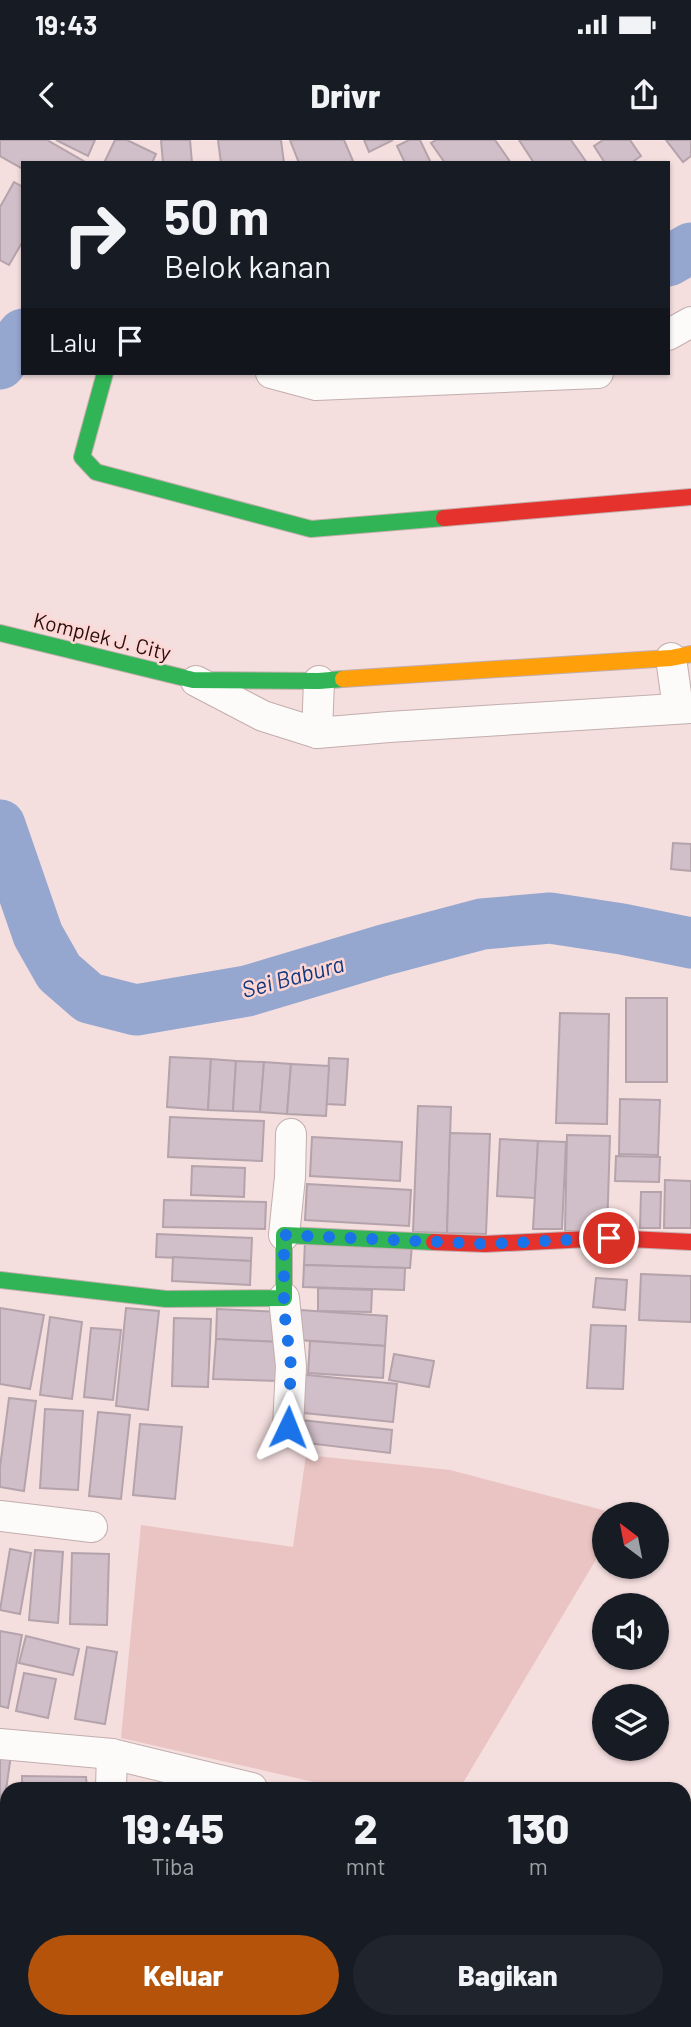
<!DOCTYPE html>
<html lang="id">
<style>
:root{--surface:#171b24;--page:#20242c;--text:#f1f3f6;--muted:#9ea1a6;--accent:#b45309}
body{margin:0;font-family:Barlow,sans-serif;background:var(--page);color:var(--text);height:100vh;display:flex;flex-direction:column;font-size:26px;white-space:nowrap}
*{box-sizing:border-box;margin:0}
p{font-size:23px;color:var(--muted)}
.icon{flex:none;width:38px;height:38px;fill:none;stroke:currentColor;stroke-width:2;stroke-linecap:round;stroke-linejoin:round}
.map{position:relative;flex:1;overflow:hidden}
.side{position:absolute;left:0px;top:1642px;width:691px;height:247px;display:flex;flex-direction:column;background:var(--surface);border-radius:21px 21px 0 0;box-shadow:0 2px 5px #0004}
.side>*{flex:none}
.top-card{position:absolute;left:21px;top:21px;width:649px;height:214px;border-radius:0px;box-shadow:0 2px 5px #0004;background:#171b24;color:var(--text);overflow:hidden}
.needle{width:46px;rotate:328deg}
.buttons{position:absolute;left:592px;top:1362px;display:grid;gap:14px}
.buttons a{display:grid;place-items:center;width:77px;height:77px;border-radius:50%;background:var(--surface);box-shadow:0 2px 5px #0004;font-size:35px}
.pin{position:absolute;display:grid;place-items:center;width:60px;height:60px;color:#fff;margin:-30px;border:4px solid #fff;border-radius:50%;box-shadow:0 2px 7px #0007}
.me{position:absolute;width:77px;margin:-38px;rotate:2deg;stroke-linejoin:round;filter:drop-shadow(0 0 5px #0008)}
.turn{display:flex;align-items:center;gap:24px;height:147px;padding:0 28px;font-size:32px}
.turn .icon{width:91px;height:91px;stroke-width:2.5}
.turn b{display:block;font-size:49px;line-height:60px}
.then{display:flex;align-items:center;height:66px;padding:0 28px;background:#0003;gap:14px;font-size:26px}
.eta{display:flex;justify-content:space-evenly;align-items:center;height:119px;text-align:center}
.eta b{font-size:42px;font-weight:800;line-height:49px}
.cta{display:flex;gap:14px;margin-top:auto;padding:14px 28px}
.cta a{flex:1;height:80px;border-radius:42px;background:var(--accent);color:#fff;font-size:28px;font-weight:800;line-height:80px;text-align:center}
.cta a+a{background:var(--page);color:var(--text)}
.status{display:flex;justify-content:space-between;align-items:center;height:49px;padding:0 35px;background:var(--surface);direction:ltr}
.status svg{height:19px;fill:currentColor}
header{display:flex;justify-content:space-between;align-items:center;height:91px;padding:0 28px;background:var(--surface);font-size:32px;font-weight:800}
.map>svg:first-child{display:block}
.green{fill:#eac4c2}
.lines{fill:none;stroke-linecap:round;stroke-linejoin:round}
.river{stroke:#95a6cf;stroke-width:51}
.building{fill:#d0bec8;stroke:#b4a3ab;stroke-width:2}
.street-casing{stroke:#c2aead;stroke-width:32}
.fast-casing{stroke:#c2aead;stroke-width:18}
.slow-casing{stroke:#c2aead;stroke-width:18}
.jam-casing{stroke:#c2aead;stroke-width:18}
.street{stroke:#fdfafa;stroke-width:30}
.fast{stroke:#30b455;stroke-width:16}
.slow{stroke:#ff9f0a;stroke-width:16}
.jam{stroke:#e5322d;stroke-width:16}
.route{stroke:#1a73e8;stroke-width:12;stroke-dasharray:0 21.6}
.labels{text-anchor:middle;stroke-width:5;stroke-linejoin:round;paint-order:stroke}
.street-label{font-size:21px;fill:#250f0f;stroke:#fed6d4}
.water-label{font-size:23px;font-style:italic;fill:#11397f;stroke:#fed6d4}
</style>
<div class="status"><b>19:43</b><svg viewBox="0 0 49 12"><path d="M0 12V9h3v3zM5 12V6h3v6zM10 12V3h3v9zM15 12V0h3v12zM26 1h20v11H26zM47 4h2v5h-2z"/></svg></div>
<header><svg class="icon" aria-label="back" viewBox="0 0 24 24"><path d="M15 5l-7 7 7 7"/></svg>Drivr<svg class="icon" aria-label="share" viewBox="0 0 24 24"><path d="M12 15V3M7 8l5-5 5 5M5 13v7h14v-7"/></svg></header>
<div class="map">
<svg width="691" height="1887" viewBox="0 0 691 1887">
<rect width="100%" height="100%" fill="#f4dede"/>
<path class="green" d="M306,1315L450,1330L618,1374H604V1406L460,1648H340L121,1598L141,1385L293,1407Z"/>
<g class="lines">
<g class="river">
<path d="M668,121L691,108"/>
<path d="M0,224L23,194"/>
<path d="M0,685L38,795L59,832L89,858L136,870L247,851L384,810L482,784L550,778L622,789L691,803"/>
<path d="M684,1877L691,1869"/>
<path d="M341,1887L373,1885L376,1887"/>
</g>
</g>
<g class="building">
<path d="M0,0H47L87,23H23V29L0,16Z"/>
<path d="M56,0H95L88,16Z"/>
<path d="M115,0H127L156,14L152,23H104Z"/>
<path d="M161,0H190L192,23H163Z"/>
<path d="M218,0H281L284,23H221Z"/>
<path d="M290,0H344L353,21L348,23H299Z"/>
<path d="M364,0H393L369,12Z"/>
<path d="M409,0H420L431,23H405L397,6Z"/>
<path d="M436,0H495L511,23H445L431,3Z"/>
<path d="M519,0H571L587,23H534Z"/>
<path d="M603,0H630L641,16L631,23H605L594,6Z"/>
<path d="M666,0H691V16L683,22Z"/>
<path d="M14,42L23,47V101L9,125L0,120V67Z"/>
<path d="M673,703L691,704V731L671,729Z"/>
<rect x="626" y="858" width="41" height="84"/>
<path d="M560,873L609,874L607,984L556,983Z"/>
<path d="M170,917L211,919L208,970L167,967Z"/>
<path d="M329,918L348,919L345,965L326,964Z"/>
<path d="M211,919L236,921L233,971L208,970Z"/>
<path d="M236,921L264,922L260,972L233,971Z"/>
<path d="M264,922L291,924L287,974L260,972Z"/>
<path d="M291,924L329,926L326,976L287,974Z"/>
<path d="M620,959L660,960L658,1015L619,1014Z"/>
<path d="M418,966L451,967L447,1093L413,1092Z"/>
<path d="M170,977L264,981L262,1021L168,1017Z"/>
<path d="M450,993L490,994L486,1094L447,1093Z"/>
<path d="M567,995L610,996L607,1092L565,1091Z"/>
<path d="M312,997L402,1002L400,1041L310,1036Z"/>
<path d="M500,999L538,1001L535,1058L497,1056Z"/>
<path d="M538,1001L566,1002L562,1089H533Z"/>
<path d="M616,1016L660,1017L659,1042L615,1041Z"/>
<path d="M192,1026L245,1028L244,1057L191,1055Z"/>
<path d="M665,1040L691,1041V1088H664Z"/>
<path d="M307,1044L411,1050L409,1086L305,1080Z"/>
<path d="M641,1052H661L660,1088H640Z"/>
<path d="M164,1060L266,1062L265,1089L163,1087Z"/>
<path d="M157,1094L252,1098L251,1121L156,1117Z"/>
<path d="M305,1101L412,1105L410,1128L304,1125Z"/>
<path d="M173,1117L251,1121L250,1145L172,1141Z"/>
<path d="M304,1125L405,1128L404,1150L303,1147Z"/>
<path d="M641,1134L691,1136V1182L639,1180Z"/>
<path d="M596,1138L627,1140L625,1170L593,1167Z"/>
<path d="M318,1148L372,1150L371,1172L318,1171Z"/>
<path d="M0,1168L44,1175L30,1249L0,1244Z"/>
<path d="M126,1168L159,1171L148,1270L116,1266Z"/>
<path d="M217,1169L281,1172L279,1202L216,1199Z"/>
<path d="M300,1170L387,1176L385,1206L298,1200Z"/>
<path d="M50,1177L82,1182L72,1259L40,1255Z"/>
<path d="M174,1178L211,1179L208,1247L172,1246Z"/>
<path d="M591,1185L626,1186L623,1249L587,1248Z"/>
<path d="M91,1188L121,1190L113,1260L84,1257Z"/>
<path d="M216,1199L279,1202L278,1241L213,1239Z"/>
<path d="M310,1201L385,1206L383,1238L308,1233Z"/>
<path d="M394,1214L434,1221L429,1247L389,1240Z"/>
<path d="M298,1234L397,1244L393,1282L294,1272Z"/>
<path d="M9,1258L36,1261L24,1351L0,1347V1327Z"/>
<path d="M45,1269L83,1271L78,1350L40,1348Z"/>
<path d="M98,1272L130,1275L121,1359L89,1356Z"/>
<path d="M301,1280L392,1290L390,1313L298,1302Z"/>
<path d="M140,1284L182,1287L175,1359L133,1355Z"/>
<path d="M10,1409L31,1413L20,1474L0,1470Z"/>
<path d="M35,1410L63,1412L58,1483L29,1480Z"/>
<path d="M72,1413L109,1414L107,1485L70,1484Z"/>
<path d="M0,1491L22,1495L8,1568L0,1566Z"/>
<path d="M26,1496L79,1509L73,1535L19,1523Z"/>
<path d="M87,1507L117,1512L105,1584L75,1579Z"/>
<path d="M24,1533L56,1539L48,1578L16,1571Z"/>
<path d="M0,1613L11,1615L4,1664H0Z"/>
<path d="M22,1636L86,1637L87,1648H22Z"/>
<path d="M0,1834L7,1835V1877L0,1876Z"/>
</g>
<g class="lines">
<g class="street-casing">
<g id="street">
<path d="M668,195L691,182"/>
<path d="M271,233L316,245L598,233"/>
<path d="M671,518L678,568"/>
<path d="M196,541L263,576L317,593L389,587L691,568"/>
<path d="M317,593L319,541"/>
<path d="M284,1095L290,1037L291,994"/>
<path d="M284,1158L291,1226L288,1287"/>
<path d="M0,1376L92,1387"/>
<path d="M0,1604L112,1614L252,1648"/>
<path d="M111,1648L112,1614"/>
<path d="M108,1881V1887"/>
</g>
</g>
<g class="fast-casing">
<g id="fast">
<path d="M105,233L82,317L96,332L311,389L444,378"/>
<path d="M0,493L193,540L319,541L343,539"/>
<path d="M0,1140L166,1159L284,1158V1095L434,1102"/>
</g>
</g>
<g class="slow-casing">
<path id="slow" d="M343,539L671,518L691,514"/>
</g>
<g class="jam-casing">
<g id="jam">
<path d="M444,378L691,357"/>
<path d="M434,1102L485,1104L609,1098L691,1102"/>
</g>
</g>
<use href="#street" class="street"/>
<use href="#fast" class="fast"/>
<use href="#slow" class="slow"/>
<use href="#jam" class="jam"/>
</g>
<g class="lines">
<path class="route" d="M288,1287L291,1226L284,1169V1095L485,1104L609,1098"/>
</g>
<g class="labels">
<g class="street-label">
<text transform="translate(102 497) rotate(14)" y="7">Komplek J. City</text>
</g>
<g class="water-label">
<text transform="translate(293 837) rotate(-15)" y="8">Sei Babura</text>
</g>
</g>
</svg>
<div class="buttons">
<a><svg class="needle" viewBox="-14 -14 28 28"><path d="M0-13l5 13h-10z" fill="#e53935"/><path d="M0 13l5-13h-10z" fill="#9ea1a6"/></svg></a>
<a><svg class="icon" aria-label="sound" viewBox="0 0 24 24"><path d="M4 9h4l5-4v14l-5-4H4zM17 9q2 3 0 6"/></svg></a>
<a><svg class="icon" aria-label="layers" viewBox="0 0 24 24"><path d="M12 4l9 5-9 5-9-5zM3 14l9 5 9-5"/></svg></a>
</div>
<div class="pin" style="left:609px;top:1098px;background:#d93025"><svg class="icon" aria-label="arrive" viewBox="0 0 24 24"><path d="M6 21V4h12l-3 4 3 4H6"/></svg></div>
<svg class="me" style="left:288px;top:1287px" viewBox="-20 -20 40 40"><path d="M0-17L14 15 0 8-14 15z" fill="#1a73e8" stroke="#fff" stroke-width="4"/></svg>
<div class="top-card">
<div class="turn"><svg class="icon" aria-label="right" viewBox="0 0 24 24"><path d="M7 20v-9h11M14 6l5 5-5 5"/></svg><div><b>50 m</b>Belok kanan</div></div>
<div class="then">Lalu<svg class="icon" aria-label="arrive" viewBox="0 0 24 24"><path d="M6 21V4h12l-3 4 3 4H6"/></svg></div>
</div>
<section class="side">
<div class="eta">
<div><b>19:45</b><p>Tiba</p></div>
<div><b>2</b><p>mnt</p></div>
<div><b>130</b><p>m</p></div>
</div>
<div class="cta"><a>Keluar</a><a>Bagikan</a></div>
</section>
</div>
